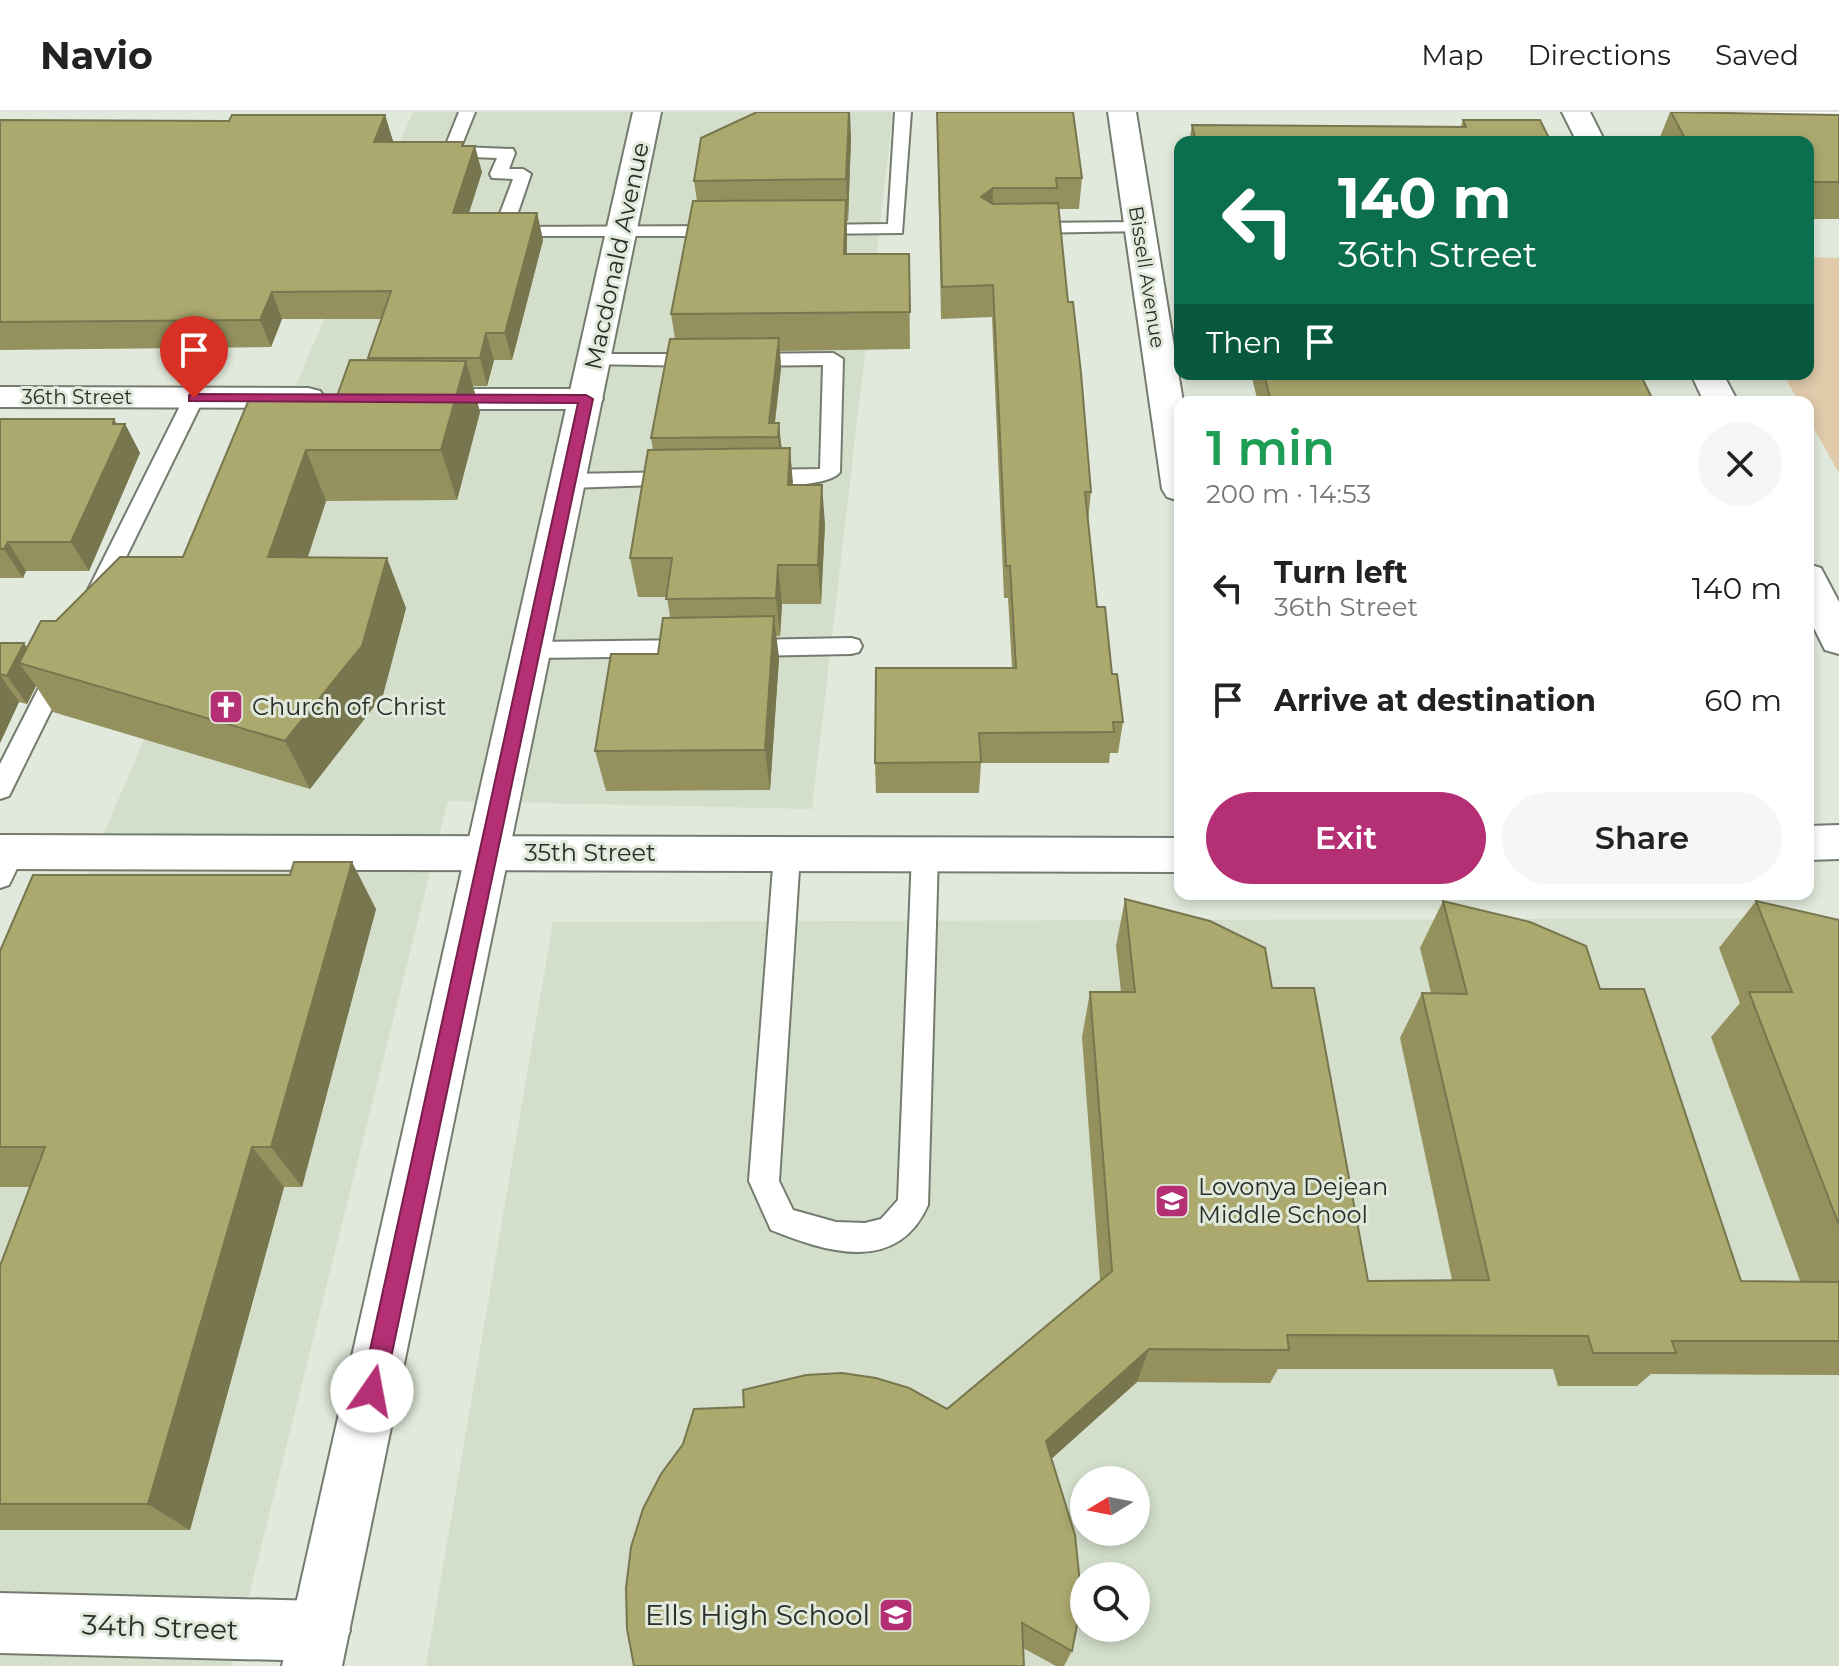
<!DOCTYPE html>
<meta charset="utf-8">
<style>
:root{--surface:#fff;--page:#f6f6f6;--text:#222;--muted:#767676;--line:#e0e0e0;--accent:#b52f74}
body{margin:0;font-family:Montserrat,sans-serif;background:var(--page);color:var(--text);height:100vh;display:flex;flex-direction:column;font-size:30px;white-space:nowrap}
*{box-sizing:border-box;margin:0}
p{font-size:26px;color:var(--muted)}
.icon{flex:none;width:44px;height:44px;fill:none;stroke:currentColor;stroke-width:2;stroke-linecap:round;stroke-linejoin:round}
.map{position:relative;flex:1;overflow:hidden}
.details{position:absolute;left:1174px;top:284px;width:640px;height:504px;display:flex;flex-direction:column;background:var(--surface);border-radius:16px;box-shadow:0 4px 12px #0003}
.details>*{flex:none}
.top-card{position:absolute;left:1174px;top:24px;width:640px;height:244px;border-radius:16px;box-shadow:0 4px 12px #0003;background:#0b6e4f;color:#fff;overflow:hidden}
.needle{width:52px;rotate:260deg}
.tools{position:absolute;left:1070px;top:1354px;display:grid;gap:16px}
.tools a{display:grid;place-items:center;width:80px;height:80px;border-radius:50%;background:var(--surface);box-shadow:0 4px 12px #0003;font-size:40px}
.pin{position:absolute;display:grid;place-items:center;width:68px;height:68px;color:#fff;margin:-82px -34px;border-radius:50% 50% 50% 0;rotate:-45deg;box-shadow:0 0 8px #0007}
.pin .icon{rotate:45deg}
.me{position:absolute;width:88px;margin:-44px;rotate:12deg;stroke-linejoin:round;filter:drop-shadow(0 0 6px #0008)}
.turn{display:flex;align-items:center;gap:28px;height:168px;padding:0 32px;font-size:36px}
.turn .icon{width:104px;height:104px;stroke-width:2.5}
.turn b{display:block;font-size:56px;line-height:68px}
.then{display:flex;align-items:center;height:76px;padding:0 32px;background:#0003;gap:16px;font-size:30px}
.round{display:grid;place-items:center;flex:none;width:84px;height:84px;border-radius:42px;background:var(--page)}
.head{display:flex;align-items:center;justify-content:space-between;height:136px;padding:0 32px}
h1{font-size:48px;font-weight:600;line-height:60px;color:#1e9e55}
.action{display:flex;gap:16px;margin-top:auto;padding:16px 32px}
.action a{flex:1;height:92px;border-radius:48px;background:var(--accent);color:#fff;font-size:32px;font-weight:600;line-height:92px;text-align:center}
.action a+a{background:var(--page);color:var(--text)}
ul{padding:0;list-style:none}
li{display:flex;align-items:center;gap:24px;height:112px;padding:0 32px}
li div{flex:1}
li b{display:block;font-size:30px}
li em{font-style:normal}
header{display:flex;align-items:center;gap:48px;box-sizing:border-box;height:112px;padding:0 40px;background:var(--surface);border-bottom:2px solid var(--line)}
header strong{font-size:38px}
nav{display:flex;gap:44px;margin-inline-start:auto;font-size:28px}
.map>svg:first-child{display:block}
.built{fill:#d3dfcb;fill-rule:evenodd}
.green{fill:#e0caaa}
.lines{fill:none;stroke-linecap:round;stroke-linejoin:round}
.service-casing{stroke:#747b6f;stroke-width:4}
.minor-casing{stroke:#747b6f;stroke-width:4}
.tertiary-casing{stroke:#747b6f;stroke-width:4}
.service{fill:#fff;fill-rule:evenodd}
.minor{fill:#fff;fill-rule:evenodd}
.tertiary{fill:#fff;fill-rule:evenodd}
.wall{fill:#94915f}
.shaded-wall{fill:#78764e}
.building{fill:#aca96f;stroke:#78764e;stroke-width:2}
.route{fill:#b52f74;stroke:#761f4b;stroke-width:2}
.labels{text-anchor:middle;stroke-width:6;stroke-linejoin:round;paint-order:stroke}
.far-street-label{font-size:20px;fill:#2a2d28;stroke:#e0e9db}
.street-label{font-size:24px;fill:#2a2d28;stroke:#e0e9db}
.poi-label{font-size:24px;fill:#2a2d28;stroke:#e0e9db;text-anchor:start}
.near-poi-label{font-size:28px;fill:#2a2d28;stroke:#e0e9db;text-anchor:end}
.near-street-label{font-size:28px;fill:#2a2d28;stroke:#e0e9db}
</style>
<header>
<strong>Navio</strong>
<nav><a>Map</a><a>Directions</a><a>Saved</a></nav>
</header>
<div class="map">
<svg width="1839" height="1554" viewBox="0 0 1839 1554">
<rect width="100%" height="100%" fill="#e0e9db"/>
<g class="built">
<path d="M413,0H893L812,697L448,689L231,1554H0V964Z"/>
<path d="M1839,806V1554H426L553,810ZM1084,1368H1136V1420H1084ZM1084,1464H1136V1516H1084Z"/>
</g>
<path class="green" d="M1808,145L1839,146V361L1808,306V290H1799L1783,262H1808Z"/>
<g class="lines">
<g class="service-casing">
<g id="service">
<path d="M459,0H475L461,35L513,37L515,41L509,57H523L531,62L513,115L723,114L732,119L723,124H496L493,120L513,67L492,66L490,62L497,46L445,44L443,40Z"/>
<path d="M895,0H911L902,121L808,122L805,118L814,113L888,112Z"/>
<path d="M1140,110L1146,111L1149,115L1146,119L1027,121L1018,116L1027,111Z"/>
<path d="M833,241L843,247L840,360C829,375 769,375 751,370L748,365L751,360L758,358L820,357L823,253L746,254L736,248L746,242Z"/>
<path d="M594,242H699L709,248L699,254L587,252L584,248L587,244Z"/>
<path d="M194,280L204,286L107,484L104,489H88L85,484L184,286Z"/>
<path d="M679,360L686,362L689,367L686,372L569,376L559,369L569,362Z"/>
<path d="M851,526L859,528L862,534L859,540L851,542L745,544L737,542L734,536L737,530L745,528Z"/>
<path d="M693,528L701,530L704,536L701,542L693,544L533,546L525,544L522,538L525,532L533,530Z"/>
<path d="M59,550L67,552L71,558L9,684L0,687V652L51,552Z"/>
<path d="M12,730L21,733L25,740L9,773L0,776V739L3,733Z"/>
<path d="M787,732L796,735L800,742L779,1069L793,1098L836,1110L865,1111L881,1107L898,1088L912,742L916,735L925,732L934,735L938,742L928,1093C897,1163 826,1140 771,1118L749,1069L774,742L778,735Z"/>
</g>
</g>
<g class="minor-casing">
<g id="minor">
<path d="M1108,0H1136L1183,290H1180V389L1167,385L1162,377Z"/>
<path d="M1562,0H1590L1605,30H1577Z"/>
<path d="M1691,262H1723L1738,290H1704Z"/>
<path d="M0,275L308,276L320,279L325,286L320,293L308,296L0,295Z"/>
<path d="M417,277H586L598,280L603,287L598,294L586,297H417L405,294L400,287L405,280Z"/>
<path d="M1808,452L1821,456L1839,490V542L1825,538L1808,504Z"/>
<path d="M1839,713V747L1808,748V714Z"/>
<path d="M0,723L1180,726V760L0,757Z"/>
<path d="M0,1481L320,1489L341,1498L350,1519L341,1540L320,1549L0,1541Z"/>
</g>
</g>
<g class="tertiary-casing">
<g id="tertiary">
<path d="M633,0H661L342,1554H282Z"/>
<path d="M1724,0H1839V10L1761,11L1728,6Z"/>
</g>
</g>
<use href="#service" class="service"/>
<use href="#minor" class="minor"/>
<use href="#tertiary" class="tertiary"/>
</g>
<g class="wall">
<path d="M937,0L1082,66L1079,97H1059L1068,190L1091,380L1088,409L1097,495L1123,610L1118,641H1110L1109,651H981L979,681H876L875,651L1012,556L1008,486H1004L992,205L941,207Z"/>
<path d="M1670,0L1839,3V107H1808V30H1658Z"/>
<path d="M385,3L393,30H463L464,34L482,60L469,101H537L543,128L512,248H494L487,274H473L480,300L457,388L326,389L308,445L406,496L383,583L310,677L53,600L36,574L27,592L19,590L0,631V531L27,536L56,509L183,445L337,284L368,248V246L382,207H282L271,235L0,238V8L229,9Z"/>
<path d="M1463,8L1551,30H1189L1192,13L1461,14Z"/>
<path d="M851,26L848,109H847V142H909L910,237L780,239L781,256L775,311L782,336H790L793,373L825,412L821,492H782L780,524H776L779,546L770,678L606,679L595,639L658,542L670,505L667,485H638L630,446L653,338L651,326L675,227L671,202L697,89L694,69Z"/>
<path d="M1251,262H1640L1654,290H1258Z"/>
<path d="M0,307L125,312L140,341L89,459H26L23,466H0Z"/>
<path d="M1125,787L1272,876L1368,1169L1452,1168L1400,926L1422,881H1431L1420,836L1443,789L1600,877L1741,1169H1800L1711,925L1740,891L1719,836L1756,789L1839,808V1263L1651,1262L1637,1274H1558L1553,1257H1278L1270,1271L1137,1270L1051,1347L1072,1539L1064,1554H1056L1023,1536L947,1297L1100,1169L1082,925L1090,880H1121L1116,834Z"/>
<path d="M376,797L302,1075H284L190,1418H0V1154L30,1075H0V839Z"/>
</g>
<g class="shaded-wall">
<path d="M849,0H850L851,26L848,109L846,67Z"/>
<path d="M385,3L393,29L382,57L374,30Z"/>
<path d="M463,30L469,52L475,34L482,60L460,128L453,101Z"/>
<path d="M993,76L992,108L981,85Z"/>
<path d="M846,88L847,125L845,179L844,142Z"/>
<path d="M537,101L543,128L512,248L505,221Z"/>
<path d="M272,180L282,207L271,235L260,208Z"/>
<path d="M486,221L494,248L487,274L480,246Z"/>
<path d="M779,226L781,256L773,325L769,311Z"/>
<path d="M466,249L480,300L457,388L441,338Z"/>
<path d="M114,307L121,320L125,312L140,341L89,459L71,430Z"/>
<path d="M779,311L782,341L781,355L778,325Z"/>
<path d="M790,336L793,375L788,373Z"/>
<path d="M306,338L326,389L291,495L268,445Z"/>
<path d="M822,373L825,412L821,492L818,453Z"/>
<path d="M8,430L26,459L23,466L4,437Z"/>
<path d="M387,446L406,496L383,583L310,677L285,629Z"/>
<path d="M778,453L782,492L780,524L776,486Z"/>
<path d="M774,504L779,546L770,678L765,638Z"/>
<path d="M24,531L41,557L19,551L36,574L27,592L7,564Z"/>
<path d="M0,563L19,590L0,631Z"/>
<path d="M352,750L376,797L302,1075L271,1035Z"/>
<path d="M252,1035L284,1075L190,1418L148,1392Z"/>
<path d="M1149,1237L1137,1270L1039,1358L1046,1329Z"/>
</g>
<g class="building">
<path d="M757,0H849L846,67L694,69L701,26Z"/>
<path d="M937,0H1073L1082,66H1056L1057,76H993L981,85L993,92L1058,91L1068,190H1073L1081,261L1091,380H1085L1097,495H1105L1112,562H1117L1123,610H1113L1114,620L979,621L981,650L875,651L876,556H1016L1010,454H1006L993,173L942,175Z"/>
<path d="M1671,0L1839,3V70H1808V30H1687Z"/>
<path d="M232,3H385L374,30H463L462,34H475L453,101H537L505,221H486L480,246H368L391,179L272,180L260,208L0,210V8L229,9Z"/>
<path d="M1463,8H1540L1551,30H1196L1192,13L1466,15Z"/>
<path d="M846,88L844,142H909L910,200L671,202L693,89Z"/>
<path d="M779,226L769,311H779L778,325L651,326L670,227Z"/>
<path d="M350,248L466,249L441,338H306L268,445L387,446L362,534L285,629L19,551L41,509H56L120,445H183L250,285L337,284Z"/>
<path d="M1264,262H1640L1654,290H1271Z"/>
<path d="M0,307H114L113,312H125L71,430H8L4,437H0Z"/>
<path d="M790,336L788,373H822L818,453H778L776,486L666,487L672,446H630L648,338Z"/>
<path d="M774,504L765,638L595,639L611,542H658L663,506Z"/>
<path d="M0,531H24L7,564L0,562Z"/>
<path d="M294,750H352L271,1035H252L148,1392H0V1154L45,1035H0V839L33,763H290Z"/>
<path d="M1125,787L1210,809L1265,836L1272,876H1314L1368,1169L1489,1168L1422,881L1467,882L1443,789L1530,810L1586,834L1600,877H1644L1741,1169L1839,1170V1229H1672L1676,1241H1593L1588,1224L1287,1223L1289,1238L1149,1237L1046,1329L1075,1423L1079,1462V1503L1072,1539L1022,1511L1024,1554H634L627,1517L626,1476L631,1435L643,1397L661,1362L683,1332L694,1297L744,1295L743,1278L806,1263L842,1261L876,1266L909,1276L947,1297L1112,1159L1090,880H1135Z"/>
<path d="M1756,789L1839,808V1113L1749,880H1792Z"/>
</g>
<path class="route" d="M194,282L586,283L593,287L384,1279L380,1287L372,1290L364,1287L361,1279L578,291L189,289V283Z"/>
<defs>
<g id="church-square" transform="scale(1.8)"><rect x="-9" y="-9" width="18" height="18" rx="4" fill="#b52f74" stroke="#e0e9db"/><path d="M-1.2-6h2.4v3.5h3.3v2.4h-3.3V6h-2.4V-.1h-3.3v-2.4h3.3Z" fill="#fff"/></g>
<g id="school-square" transform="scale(1.8)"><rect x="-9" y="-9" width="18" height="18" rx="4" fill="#b52f74" stroke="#e0e9db"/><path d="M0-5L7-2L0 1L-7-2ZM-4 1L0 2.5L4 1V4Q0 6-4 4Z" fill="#fff"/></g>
</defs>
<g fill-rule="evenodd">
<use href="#church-square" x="226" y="595"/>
<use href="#school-square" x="1172" y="1089"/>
<use href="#school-square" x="896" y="1503"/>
</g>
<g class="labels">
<g class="far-street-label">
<text transform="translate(1147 165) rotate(81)" y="7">Bissell Avenue</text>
<text x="77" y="292">36th Street</text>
</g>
<g class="street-label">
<text transform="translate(617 144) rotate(-78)" y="8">Macdonald Avenue</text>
<text x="590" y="749">35th Street</text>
</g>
<g class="poi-label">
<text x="252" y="603">Church of Christ</text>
<text x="1198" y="1083">Lovonya Dejean<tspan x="1198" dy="28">Middle School</tspan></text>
</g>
<g class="near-poi-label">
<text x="870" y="1513">Ells High School</text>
</g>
<g class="near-street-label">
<text transform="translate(160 1515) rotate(2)" y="10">34th Street</text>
</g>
</g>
</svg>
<div class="tools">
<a><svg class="needle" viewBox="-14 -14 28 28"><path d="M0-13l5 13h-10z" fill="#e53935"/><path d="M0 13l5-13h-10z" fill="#767676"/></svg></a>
<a><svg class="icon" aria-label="search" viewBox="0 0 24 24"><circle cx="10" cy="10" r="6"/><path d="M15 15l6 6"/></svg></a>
</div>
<div class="pin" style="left:194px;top:286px;background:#d93025"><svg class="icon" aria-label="arrive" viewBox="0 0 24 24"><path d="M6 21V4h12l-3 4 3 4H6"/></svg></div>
<svg class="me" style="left:372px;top:1279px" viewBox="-20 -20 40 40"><circle r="19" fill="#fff"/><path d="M0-13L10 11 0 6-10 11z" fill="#b52f74"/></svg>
<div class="top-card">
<div class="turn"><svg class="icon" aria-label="left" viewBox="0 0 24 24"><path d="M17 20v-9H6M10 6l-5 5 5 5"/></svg><div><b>140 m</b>36th Street</div></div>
<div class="then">Then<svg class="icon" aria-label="arrive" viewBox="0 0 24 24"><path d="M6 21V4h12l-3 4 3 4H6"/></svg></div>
</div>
<section class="details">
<div class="head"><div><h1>1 min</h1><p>200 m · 14:53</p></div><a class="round"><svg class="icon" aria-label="close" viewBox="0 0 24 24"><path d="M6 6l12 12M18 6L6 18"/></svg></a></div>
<ul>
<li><svg class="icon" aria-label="left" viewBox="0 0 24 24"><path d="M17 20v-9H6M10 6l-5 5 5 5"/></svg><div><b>Turn left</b><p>36th Street</p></div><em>140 m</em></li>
<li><svg class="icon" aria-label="arrive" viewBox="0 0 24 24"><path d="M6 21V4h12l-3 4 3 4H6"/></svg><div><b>Arrive at destination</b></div><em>60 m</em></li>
</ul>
<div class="action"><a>Exit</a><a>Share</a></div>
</section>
</div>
